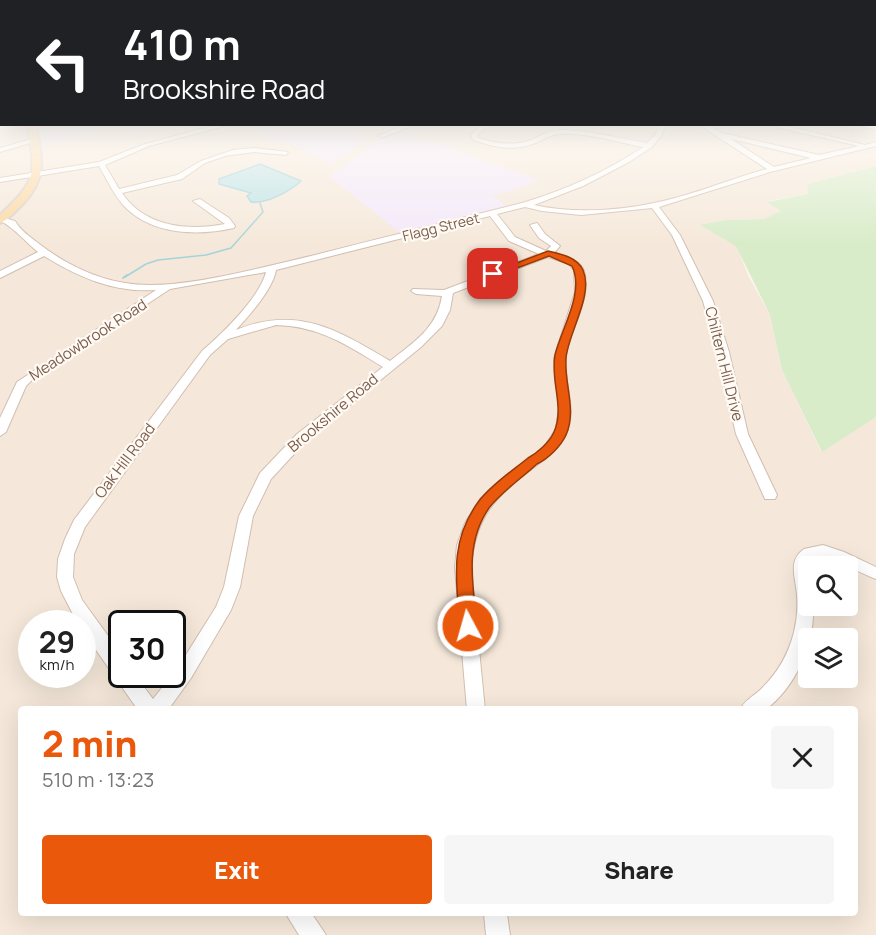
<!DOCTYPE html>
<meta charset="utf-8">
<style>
:root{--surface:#fff;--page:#f6f6f6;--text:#222;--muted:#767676;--accent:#ea580c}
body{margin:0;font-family:Manrope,sans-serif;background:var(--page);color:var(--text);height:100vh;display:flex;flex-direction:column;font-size:22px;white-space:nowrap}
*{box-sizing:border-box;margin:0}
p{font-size:20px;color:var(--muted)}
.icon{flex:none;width:33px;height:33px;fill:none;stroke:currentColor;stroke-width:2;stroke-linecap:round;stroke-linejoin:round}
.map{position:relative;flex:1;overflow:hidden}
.drawer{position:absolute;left:18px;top:706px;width:840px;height:210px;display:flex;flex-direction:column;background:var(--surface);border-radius:6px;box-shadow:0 6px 24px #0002}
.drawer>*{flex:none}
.top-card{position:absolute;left:0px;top:0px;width:876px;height:126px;box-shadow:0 6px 24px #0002;background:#202124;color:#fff;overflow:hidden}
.buttons{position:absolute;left:798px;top:556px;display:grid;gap:12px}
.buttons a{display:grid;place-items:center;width:60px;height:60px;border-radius:6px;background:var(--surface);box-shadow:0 6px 24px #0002;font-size:30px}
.speed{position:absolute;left:18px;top:610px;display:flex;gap:12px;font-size:30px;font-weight:700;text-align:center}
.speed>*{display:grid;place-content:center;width:78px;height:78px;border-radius:50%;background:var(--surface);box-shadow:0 6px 24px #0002;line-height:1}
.speed small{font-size:15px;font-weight:400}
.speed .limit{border:3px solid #111;border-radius:9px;background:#fff;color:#111}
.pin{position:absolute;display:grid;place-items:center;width:51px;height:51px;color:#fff;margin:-26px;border-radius:12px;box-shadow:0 3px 9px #0006}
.me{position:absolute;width:66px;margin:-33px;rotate:354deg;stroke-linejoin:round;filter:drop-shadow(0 0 4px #0008)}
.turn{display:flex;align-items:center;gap:21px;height:126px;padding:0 24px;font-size:27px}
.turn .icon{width:78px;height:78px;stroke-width:2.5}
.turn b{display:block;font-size:42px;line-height:51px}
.round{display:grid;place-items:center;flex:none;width:63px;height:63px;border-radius:6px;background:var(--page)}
.summary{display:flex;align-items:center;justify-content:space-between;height:102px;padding:0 24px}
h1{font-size:36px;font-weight:800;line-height:45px;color:var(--accent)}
.primary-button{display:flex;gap:12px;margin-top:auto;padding:12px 24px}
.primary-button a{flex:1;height:69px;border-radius:6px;background:var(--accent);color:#fff;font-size:24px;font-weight:800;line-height:69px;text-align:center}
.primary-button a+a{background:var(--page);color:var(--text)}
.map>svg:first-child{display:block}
.residential{fill:#f5e8da;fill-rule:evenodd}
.education{fill:#f3e8fa}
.green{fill:#d8ecc9}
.water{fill:#bfe3e8;stroke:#a5d3da;stroke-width:1.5}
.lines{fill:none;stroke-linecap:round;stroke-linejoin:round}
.stream-far1{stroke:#a5d3da;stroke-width:1.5}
.stream{stroke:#a5d3da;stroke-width:2}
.minor-casing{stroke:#d1beb0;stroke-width:2}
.major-casing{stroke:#dad1cd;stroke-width:4}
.minor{fill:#fff;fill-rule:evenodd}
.major{fill:#fbd9a5;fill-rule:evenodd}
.route{fill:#ea580c;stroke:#983908;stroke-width:1.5}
.labels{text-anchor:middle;stroke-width:4.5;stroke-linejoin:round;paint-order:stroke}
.far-street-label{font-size:14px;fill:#7a5c4d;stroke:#fffaf3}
.street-label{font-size:15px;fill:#7a5c4d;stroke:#fffaf3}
</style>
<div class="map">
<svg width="876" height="935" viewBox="0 0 876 935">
<rect width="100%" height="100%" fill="#fdf6ec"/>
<path class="residential" d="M0,115L2,124H874L876,115V166L807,184L808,194L768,201L782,211L764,219L727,220L748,275L770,315L782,370L821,451L876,417V935H0ZM808,567H848V606H808ZM32,624H82V675H32ZM122,624H172V675H122ZM808,639H848V678H808ZM21,710H855V914H21Z"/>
<g class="education">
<path d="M40,125L41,124L171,125L136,132L121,126L43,144Z"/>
<path d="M277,125H364L348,130L369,138L332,164L282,140L276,141L256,132L279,126Z"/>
<path d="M405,131L538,180L523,187L492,196L507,206L399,232L329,176L380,139Z"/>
</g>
<path class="green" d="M876,166V417L822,452L782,370L770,315L736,246L700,225L727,220L764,219L781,211L767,202L808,194L807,184Z"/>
<path class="water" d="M260,164L301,181C289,192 266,204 251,202L247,196L251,193L219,184V179Z"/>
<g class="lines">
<path class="stream-far1" d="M125,277L146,264L158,260L206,255L231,248L263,212L260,203"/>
<path class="stream" d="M123,278L127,275"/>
<g class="minor-casing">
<g id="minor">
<path d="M2,120V124L0,125V121Z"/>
<path d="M220,124H232L149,146L105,165L119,189L177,175L201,161L233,150L254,148L288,152L286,155L254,152L225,156L205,163L182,179L122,193C145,227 187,231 225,224L193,201L200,199L229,218L235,226L234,228C199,236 155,235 127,209C115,198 108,181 99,166L0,182V178L99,162L145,144Z"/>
<path d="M406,124H416L383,137L378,136Z"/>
<path d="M478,124H484V129L477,135L478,138C494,143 511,146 528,141C538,138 548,130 559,130C588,130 618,138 647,143L655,135L660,124H666L661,136L652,147L629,162L583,186L534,205C579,215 631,210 675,198C706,190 736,177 767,169L698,124H707L722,133L819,155L859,146L764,124H778L865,145L876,142V146L770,172L659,207L680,235L713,301L729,352L748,434L777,495L775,499H765L736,434L717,352L703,301L672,235L652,208L581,215L542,211L525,207L497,214L515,237L546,251L551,246L539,238L530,225L537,223L545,234L560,246L554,253C564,257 580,259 584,271C592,299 570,328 566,355C562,383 579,409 565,436C558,449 548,456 537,465C496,496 475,515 471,568L485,710H467L455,568L457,545L465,523L480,499L544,447L556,429L559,407L554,358L575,292L574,270L569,264L548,257L453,293L450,310L442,326L421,347L307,440L271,479L253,516L240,587L231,610L191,678L168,710H138L82,630V624H78L61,591L57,577L58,559L65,539L74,520L202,351C222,334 260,297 266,272L170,289L33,379L26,386L6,432L0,436V418L17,382L156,290C114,293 78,277 44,256L0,278V271L38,252C27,243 11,225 0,221V217L15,221C21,231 29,236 38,243C70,268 108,285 150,285C198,285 263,267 311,256C381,238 452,221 522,203C565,190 606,172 643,147C616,142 587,132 559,134C550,135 541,141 533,144C512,151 493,147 473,140L471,135L478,128ZM731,139L811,158L774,167ZM490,216L509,241L539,254L444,290L413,289L411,291L416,294L442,296C437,328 414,342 390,361C338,330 297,305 236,330C249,316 273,289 276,270ZM276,325C319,326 347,345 383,367L297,434L260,473L239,516L224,587L216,607L179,666L153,699L135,675H122V655L82,600L73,577L74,554L85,527L210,355L228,339Z"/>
<path d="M857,124L876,126V130L858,125Z"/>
<path d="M35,138L37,141L0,152V148Z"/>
<path d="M823,545L844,552L876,567V579C864,575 814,546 809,564C806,575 808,593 808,606H813C815,643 796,687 765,710H740C744,701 752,697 759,691C777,674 788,656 794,632C797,620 798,608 797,595C796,578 787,561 804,549Z"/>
<path d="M286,914H312L326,935H299Z"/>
<path d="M484,914H507L510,935H486Z"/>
</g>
</g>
<g class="major-casing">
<path id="major" d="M28,124H36C41,159 49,176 22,205C15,211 8,220 0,223V215C40,178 34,174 28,124Z"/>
</g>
<use href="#minor" class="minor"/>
<use href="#major" class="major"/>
</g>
<linearGradient id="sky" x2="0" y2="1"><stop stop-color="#97c7e8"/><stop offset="0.47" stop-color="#fefbf6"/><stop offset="1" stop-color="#fefbf6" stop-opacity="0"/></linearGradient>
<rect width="876" height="246" fill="url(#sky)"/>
<path class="route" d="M548,251C561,254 577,257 583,270C594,295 568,333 566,358C564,384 577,410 566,435C561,446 548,459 537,464C522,478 501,492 489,508C464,544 473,585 477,626L474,631L468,633L462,631L460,626C456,580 449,541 479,501C491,485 512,471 528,458C537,453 549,443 554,432C565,407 550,381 555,355C561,329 585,293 572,266L549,256L496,276L488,274Z"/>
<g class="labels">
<g class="far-street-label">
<text transform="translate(441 227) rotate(-14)" y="5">Flagg Street</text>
</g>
<g class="street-label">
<text transform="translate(88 340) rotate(-33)" y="5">Meadowbrook Road</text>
<text transform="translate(724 364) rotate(76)" y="5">Chiltern Hill Drive</text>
<text transform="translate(333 413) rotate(-40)" y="5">Brookshire Road</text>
<text transform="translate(125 461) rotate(-53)" y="5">Oak Hill Road</text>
</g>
</g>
</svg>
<div class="buttons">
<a><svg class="icon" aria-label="search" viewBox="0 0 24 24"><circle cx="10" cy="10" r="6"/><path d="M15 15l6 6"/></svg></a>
<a><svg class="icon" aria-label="layers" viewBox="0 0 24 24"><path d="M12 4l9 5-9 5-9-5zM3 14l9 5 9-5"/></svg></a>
</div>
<div class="speed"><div>29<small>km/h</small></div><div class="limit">30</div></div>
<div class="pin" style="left:493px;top:274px;background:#d93025"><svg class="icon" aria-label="arrive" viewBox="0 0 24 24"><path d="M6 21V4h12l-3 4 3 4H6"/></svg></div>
<svg class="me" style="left:468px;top:626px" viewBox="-20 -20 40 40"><circle r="17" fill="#ea580c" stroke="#fff" stroke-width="3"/><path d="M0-11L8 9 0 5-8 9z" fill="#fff"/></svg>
<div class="top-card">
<div class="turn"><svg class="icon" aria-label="left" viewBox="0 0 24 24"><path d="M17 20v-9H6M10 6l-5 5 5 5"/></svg><div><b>410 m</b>Brookshire Road</div></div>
</div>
<section class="drawer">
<div class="summary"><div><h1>2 min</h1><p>510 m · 13:23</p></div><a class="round"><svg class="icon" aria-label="close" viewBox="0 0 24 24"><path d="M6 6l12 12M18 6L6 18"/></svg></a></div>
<div class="primary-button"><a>Exit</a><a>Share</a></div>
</section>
</div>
